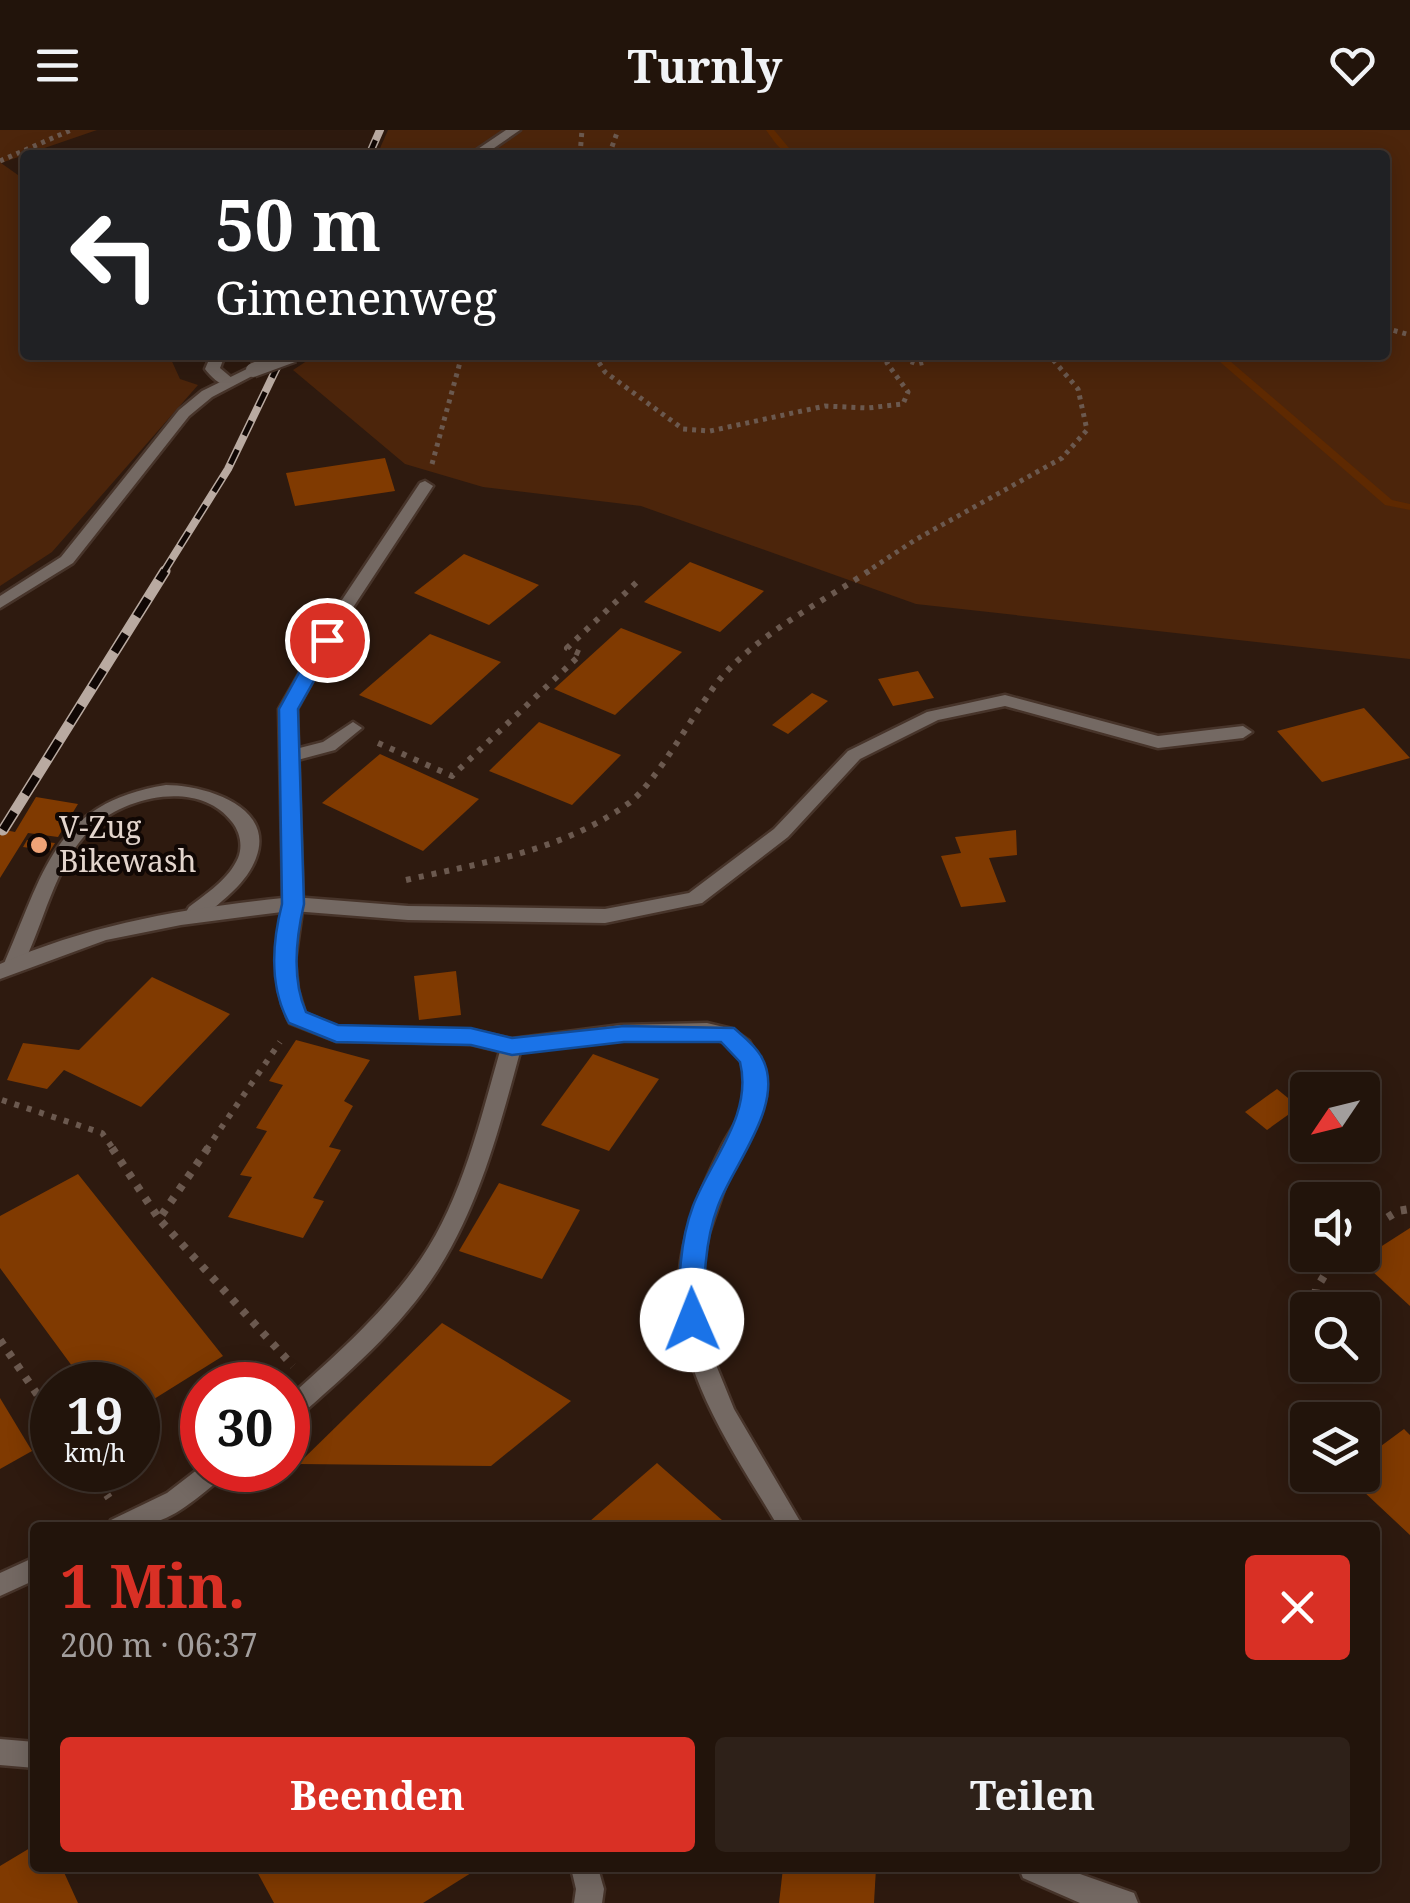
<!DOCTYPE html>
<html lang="de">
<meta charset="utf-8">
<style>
:root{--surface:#22140b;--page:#2e2119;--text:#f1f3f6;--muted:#a29e9d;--line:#3f332c;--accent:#d93025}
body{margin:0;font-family:"Noto Serif",serif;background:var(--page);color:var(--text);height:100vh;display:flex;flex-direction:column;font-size:38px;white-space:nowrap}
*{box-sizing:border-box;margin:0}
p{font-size:32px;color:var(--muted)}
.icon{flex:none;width:55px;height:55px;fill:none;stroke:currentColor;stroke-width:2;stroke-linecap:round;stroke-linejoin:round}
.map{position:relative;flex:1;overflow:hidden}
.drawer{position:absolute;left:30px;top:1392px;width:1350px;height:350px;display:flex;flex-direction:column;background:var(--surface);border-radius:10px;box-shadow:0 5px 25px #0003,0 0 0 2px var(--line)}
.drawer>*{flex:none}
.hud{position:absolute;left:20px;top:20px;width:1370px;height:210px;border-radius:10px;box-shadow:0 5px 25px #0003,0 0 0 2px var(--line);background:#202124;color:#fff;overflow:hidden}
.needle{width:65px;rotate:235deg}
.tools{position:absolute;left:1290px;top:942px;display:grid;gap:20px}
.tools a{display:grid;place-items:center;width:90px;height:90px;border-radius:10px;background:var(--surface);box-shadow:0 5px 25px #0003,0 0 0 2px var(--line);font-size:50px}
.speed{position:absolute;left:30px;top:1232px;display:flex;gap:20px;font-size:50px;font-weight:700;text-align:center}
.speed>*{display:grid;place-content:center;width:130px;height:130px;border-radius:50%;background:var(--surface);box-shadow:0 5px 25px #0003,0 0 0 2px var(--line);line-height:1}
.speed small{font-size:25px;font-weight:400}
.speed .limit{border:15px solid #d22;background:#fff;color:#111}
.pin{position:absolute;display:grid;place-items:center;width:85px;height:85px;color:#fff;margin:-42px;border:5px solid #fff;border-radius:50%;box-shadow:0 2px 10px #0007}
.me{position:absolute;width:110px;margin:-55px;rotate:359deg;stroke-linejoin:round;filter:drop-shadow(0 0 8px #0008)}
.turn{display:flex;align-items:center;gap:35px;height:210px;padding:0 30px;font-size:45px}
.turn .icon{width:130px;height:130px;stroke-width:2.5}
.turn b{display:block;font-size:70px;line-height:85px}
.round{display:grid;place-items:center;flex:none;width:105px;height:105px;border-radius:10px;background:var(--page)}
.overview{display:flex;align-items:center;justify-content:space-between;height:170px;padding:0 30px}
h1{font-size:60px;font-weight:700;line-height:75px;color:var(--accent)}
.primary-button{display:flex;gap:20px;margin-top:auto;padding:20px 30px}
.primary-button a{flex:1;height:115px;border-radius:10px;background:var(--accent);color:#fff;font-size:40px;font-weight:700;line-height:115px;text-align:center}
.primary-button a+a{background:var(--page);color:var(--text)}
header{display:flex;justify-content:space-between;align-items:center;height:130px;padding:0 30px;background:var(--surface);font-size:45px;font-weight:700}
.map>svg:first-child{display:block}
.green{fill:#4c250b}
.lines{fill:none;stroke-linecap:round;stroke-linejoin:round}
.stream{fill:#5e2901;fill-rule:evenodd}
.building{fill:#803a01}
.service-casing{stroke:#47342a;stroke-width:5}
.minor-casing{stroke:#47342a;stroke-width:5}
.path-far2{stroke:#6b594f;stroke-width:5;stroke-dasharray:4 5;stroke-linecap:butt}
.path-far1{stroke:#6b594f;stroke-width:6;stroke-dasharray:5 8;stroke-linecap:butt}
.path{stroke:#6b594f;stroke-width:8;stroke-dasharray:6 9;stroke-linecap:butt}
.service{fill:#746963;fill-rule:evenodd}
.minor{fill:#746963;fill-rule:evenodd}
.rail-far1-casing{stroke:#b9aaa1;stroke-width:8}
.rail-casing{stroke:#b9aaa1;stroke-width:11}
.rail-far1{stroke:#100704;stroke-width:5;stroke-dasharray:16;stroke-linecap:butt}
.rail{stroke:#100704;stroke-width:8;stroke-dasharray:21;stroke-linecap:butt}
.minor-bridge-casing{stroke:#47342a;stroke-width:18;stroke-linecap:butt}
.minor-bridge{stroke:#746963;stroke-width:14}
.route{fill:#1a73e8;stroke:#114b97;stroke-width:2.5}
.poi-dot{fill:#efa377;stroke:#100704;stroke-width:4}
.labels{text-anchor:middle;stroke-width:8;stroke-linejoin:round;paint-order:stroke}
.poi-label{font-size:30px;fill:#e3d5cd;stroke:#100704;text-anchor:start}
</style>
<header><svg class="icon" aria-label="menu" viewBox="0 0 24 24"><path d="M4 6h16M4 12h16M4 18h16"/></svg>Turnly<svg class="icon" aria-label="heart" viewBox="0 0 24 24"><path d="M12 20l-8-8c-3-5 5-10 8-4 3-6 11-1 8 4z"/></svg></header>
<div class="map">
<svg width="1410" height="1773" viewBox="0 0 1410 1773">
<rect width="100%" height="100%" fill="#2e1a0f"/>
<g class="green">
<path d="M0,0H97L1,33L25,50V225H169L180,249L198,255L52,422L0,456Z"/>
<path d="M388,0H504L467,25H377Z"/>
<path d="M522,0H1410V529L916,474L641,376L483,357L405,334L293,240L316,225H1385V25H485Z"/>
</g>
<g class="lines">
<g class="stream">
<path d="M766,0H774L789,18L802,25C781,25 778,16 766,0Z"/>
<path d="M1212,225H1223L1392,370L1410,374V380L1385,375Z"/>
</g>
</g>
<g class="building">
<path d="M385,328L395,361L295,376L286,343Z"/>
<path d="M464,424L539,455L489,495L414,463Z"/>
<path d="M690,432L764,461L720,502L644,472Z"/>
<path d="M621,498L682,522L615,585L554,559Z"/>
<path d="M430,504L501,532L431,595L359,565Z"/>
<path d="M918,541L934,568L893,576L878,549Z"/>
<path d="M812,563L828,571L788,604L772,595Z"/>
<path d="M1364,578L1410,628L1322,652L1277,601Z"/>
<path d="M539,592L621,625L572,675L489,641Z"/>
<path d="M380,624L479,669L423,721L322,673Z"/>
<path d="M36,667L78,674L58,707L28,703L0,748V699L15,702Z"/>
<path d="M1016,700L1017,725L989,728L1006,772L961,777L941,726L961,723L955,707Z"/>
<path d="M27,710L55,713L50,721L23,717Z"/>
<path d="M456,841L461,885L419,890L414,846Z"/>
<path d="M152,847L230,884L141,977L64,940L47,959L7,950L23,913L79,920Z"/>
<path d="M296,910L370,930L344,971L353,976L329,1017L341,1020L313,1068L324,1071L303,1108L228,1087L252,1047L240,1045L267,1001L256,998L283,955L269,951Z"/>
<path d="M593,924L659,949L609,1021L541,995Z"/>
<path d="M1277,959L1299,977L1267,1000L1245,982Z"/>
<path d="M78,1044L223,1226L138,1279V1255H86L0,1138V1086Z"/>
<path d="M499,1053L580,1080L542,1149L459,1121Z"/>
<path d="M1410,1098V1176L1360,1130Z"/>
<path d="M442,1193L571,1271L491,1336L298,1334Z"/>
<path d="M0,1268L32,1321L0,1339Z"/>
<path d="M1404,1299L1410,1305V1405L1346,1345H1362V1330Z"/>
<path d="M657,1333L723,1391L715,1398H582Z"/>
<path d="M35,1715V1738H62L78,1773H0V1736Z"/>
<path d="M255,1738H479L423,1773H274Z"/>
<path d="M783,1738H876L874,1773H779Z"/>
</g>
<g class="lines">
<g class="service-casing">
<g id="service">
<path d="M211,225H225L220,238L233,249V255C222,258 211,247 205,239Z"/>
<path d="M1005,565L1158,606L1243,596L1252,602L1243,608L1158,618L1005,576L938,590L860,629L788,707L702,773L605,793L408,790L293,781L283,774L293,767L408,776L605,779L689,763L774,699L848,621L927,582Z"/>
<path d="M353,592L362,598L335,620L290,632L281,626L284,622L323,612Z"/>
<path d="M166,655C202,655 276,675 256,728C247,753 223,770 203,787H189L186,782L189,777C206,764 229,749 238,728C243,716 240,702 232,692C200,650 128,665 93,697C54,733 44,796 20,841H6L3,836C44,744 53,673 166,655Z"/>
</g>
</g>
<g class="minor-casing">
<g id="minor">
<path d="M506,0H520L484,25H469Z"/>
<path d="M253,236L258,237V243L212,267L189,286L73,433L0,478V466L61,427L179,280L202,261Z"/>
<path d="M425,351L433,356L354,476L297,579L303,774L295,831L298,860L305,883L338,897L471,900L512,909L621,895L707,893L732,899L749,911L762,934L766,966L759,986L727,1051L708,1106L702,1143L704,1194L712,1225L734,1279L804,1398H779C736,1325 680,1249 679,1161C678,1111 700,1060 722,1016C728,1004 736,994 741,982C750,958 747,919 718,910C676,896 567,917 520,922C500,996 480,1073 439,1138C403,1196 347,1244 296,1289L288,1292V1268C335,1226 385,1182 421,1129C462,1069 480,991 500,921L471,914L336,911L290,893C272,859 274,819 282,782L181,795L106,810L0,849V834C90,794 186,778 283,768L279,579L338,476L420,353Z"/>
<path d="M202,1336V1340H227L223,1347C180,1382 165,1398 108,1398L111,1390L167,1363Z"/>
<path d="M35,1427V1450L0,1466V1443Z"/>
<path d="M0,1609L35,1612V1638L0,1635Z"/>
<path d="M571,1738H598L604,1759L602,1773H574L576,1759Z"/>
<path d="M1019,1738H1063L1134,1763L1138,1773H1080L1023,1748Z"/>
</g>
</g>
<g class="path-far2">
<path d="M580,25L582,0"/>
<path d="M609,25L618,0"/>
<path d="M0,31L71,0"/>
<path d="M1385,198L1410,205"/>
<path d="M594,225L605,242L683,299L710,301L825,276L868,278L903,274L908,262L887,233L890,225"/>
<path d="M894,225L917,234L925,232L924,225"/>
<path d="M432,334L462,225"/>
<path d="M865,443L915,410L1062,328L1087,300L1078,259L1049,225"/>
</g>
<g class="path-far1">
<path d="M378,613L452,646L581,524L567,518L639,450"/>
<path d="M406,750C485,732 562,721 629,673C657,652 695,580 720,549C758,504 820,473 869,441"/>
<path d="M2,970L102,1003L114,1020"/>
<path d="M206,1020L280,912"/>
</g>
<g class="path">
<path d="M112,1018L159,1089"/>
<path d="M208,1018L159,1089L293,1236"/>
<path d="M1362,1103L1398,1081L1410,1079"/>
<path d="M1313,1180L1316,1159L1337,1125"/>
<path d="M0,1210L52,1286"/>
<path d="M90,1340L109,1368"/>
</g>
<use href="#service" class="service"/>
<use href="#minor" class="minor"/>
<g class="rail-far1-casing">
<g id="rail-far1">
<path d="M369,25L380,0"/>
<path d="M163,443L228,339L283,225"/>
</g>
</g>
<g class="rail-casing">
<path id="rail" d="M3,700L165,441"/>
</g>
<use href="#rail-far1" class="rail-far1"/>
<use href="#rail" class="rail"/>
<g class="minor-bridge-casing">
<path id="minor-bridge" d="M253,240L294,225"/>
</g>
<use href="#minor-bridge" class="minor-bridge"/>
</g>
<path class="route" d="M327,504L337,510L298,579L304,774C296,808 292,850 306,882L338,895L471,898L512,908L624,896L734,898C743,906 755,915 761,926C788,972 733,1034 718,1076C704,1113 704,1152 704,1190L701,1198L692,1201L682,1198L679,1190C679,1152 679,1113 693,1076C711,1029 753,985 740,932L721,912H624L512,925L471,915L336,912L289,893C269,857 272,813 282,774L279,579L317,510Z"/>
<circle class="poi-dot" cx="39" cy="715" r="10"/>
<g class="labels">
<g class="poi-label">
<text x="59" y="708">V-Zug<tspan x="59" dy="34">Bikewash</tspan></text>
</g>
</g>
</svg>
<div class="tools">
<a><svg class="needle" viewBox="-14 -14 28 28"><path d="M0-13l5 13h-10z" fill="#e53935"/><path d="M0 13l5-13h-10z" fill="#a29e9d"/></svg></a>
<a><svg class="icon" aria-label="sound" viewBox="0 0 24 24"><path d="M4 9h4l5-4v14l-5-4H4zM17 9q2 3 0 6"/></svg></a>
<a><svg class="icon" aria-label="search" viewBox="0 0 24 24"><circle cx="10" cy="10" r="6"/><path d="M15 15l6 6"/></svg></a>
<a><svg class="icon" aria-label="layers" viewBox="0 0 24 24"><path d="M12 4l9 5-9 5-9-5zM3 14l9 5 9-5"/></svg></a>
</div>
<div class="speed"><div>19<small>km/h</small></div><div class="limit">30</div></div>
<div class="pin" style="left:327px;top:510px;background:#d93025"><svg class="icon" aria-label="arrive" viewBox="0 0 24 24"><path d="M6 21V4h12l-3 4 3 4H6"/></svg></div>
<svg class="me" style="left:692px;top:1190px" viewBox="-20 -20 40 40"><circle r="19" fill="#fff"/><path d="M0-13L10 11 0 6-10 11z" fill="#1a73e8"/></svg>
<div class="hud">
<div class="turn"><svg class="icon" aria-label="left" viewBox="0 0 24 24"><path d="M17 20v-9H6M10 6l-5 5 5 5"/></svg><div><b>50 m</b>Gimenenweg</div></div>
</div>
<section class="drawer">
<div class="overview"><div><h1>1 Min.</h1><p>200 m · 06:37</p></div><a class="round" style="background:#d93025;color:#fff"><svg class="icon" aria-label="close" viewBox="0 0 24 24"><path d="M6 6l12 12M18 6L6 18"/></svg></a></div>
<div class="primary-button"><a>Beenden</a><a>Teilen</a></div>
</section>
</div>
